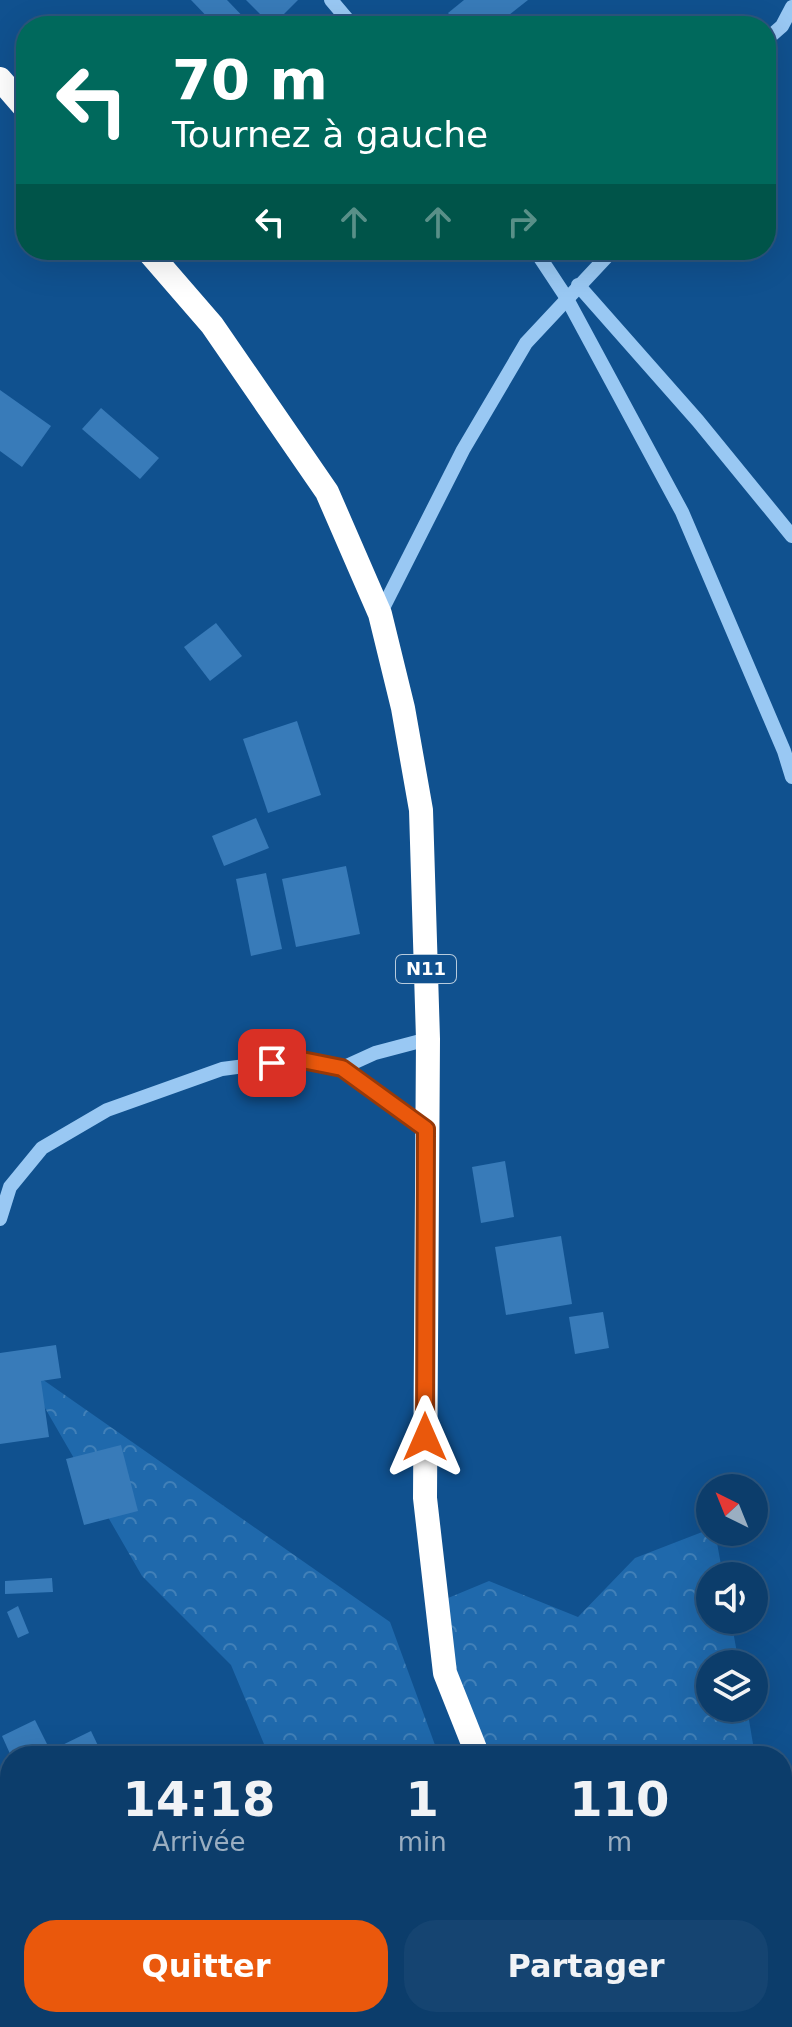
<!DOCTYPE html>
<html lang="fr">
<meta charset="utf-8">
<style>
:root{--surface:#0c3d6b;--page:#154471;--text:#f1f3f6;--muted:#9aaec1;--line:#2c567e;--accent:#ea580c}
body{margin:0;font-family:"DejaVu Sans",sans-serif;background:var(--page);color:var(--text);height:100vh;display:flex;flex-direction:column;font-size:30px;white-space:nowrap}
*{box-sizing:border-box;margin:0}
p{font-size:26px;color:var(--muted)}
.icon{flex:none;width:44px;height:44px;fill:none;stroke:currentColor;stroke-width:2;stroke-linecap:round;stroke-linejoin:round}
.map{position:relative;flex:1;overflow:hidden}
.details{position:absolute;left:0px;top:1746px;width:792px;height:282px;display:flex;flex-direction:column;background:var(--surface);border-radius:32px 32px 0 0;box-shadow:0 8px 32px #0002,0 0 0 2px var(--line)}
.details>*{flex:none}
.banner{position:absolute;left:16px;top:16px;width:760px;height:244px;border-radius:32px;box-shadow:0 8px 32px #0002,0 0 0 2px var(--line);background:#00695c;color:#fff;overflow:hidden}
.needle{width:52px;rotate:317deg}
.tools{position:absolute;left:696px;top:1474px;display:grid;gap:16px}
.tools a{display:grid;place-items:center;width:72px;height:72px;border-radius:50%;background:var(--surface);box-shadow:0 8px 32px #0002,0 0 0 2px var(--line);font-size:40px}
.pin{position:absolute;display:grid;place-items:center;width:68px;height:68px;color:#fff;margin:-34px;border-radius:16px;box-shadow:0 4px 12px #0006}
.me{position:absolute;width:88px;margin:-44px;rotate:0deg;stroke-linejoin:round;filter:drop-shadow(0 0 6px #0008)}
.turn{display:flex;align-items:center;gap:28px;height:168px;padding:0 24px;font-size:36px}
.turn .icon{width:104px;height:104px;stroke-width:2.5}
.turn b{display:block;font-size:56px;line-height:68px}
.lanes{display:flex;align-items:center;height:76px;padding:0 24px;background:#0003;justify-content:center;gap:40px;direction:ltr}
.lanes .off{opacity:.35}
.eta{display:flex;justify-content:space-evenly;align-items:center;height:136px;text-align:center}
.eta b{font-size:48px;font-weight:700;line-height:56px}
.button{display:flex;gap:16px;margin-top:auto;padding:16px 24px}
.button a{flex:1;height:92px;border-radius:32px;background:var(--accent);color:#fff;font-size:32px;font-weight:700;line-height:92px;text-align:center}
.button a+a{background:var(--page);color:var(--text)}
.map>svg:first-child{display:block}
.forest{fill:url(#forest-crowns)}
.building{fill:#387bb9}
.lines{fill:none;stroke-linecap:round;stroke-linejoin:round}
.minor{stroke:#99c8f3;stroke-width:14}
.highway{stroke:#fff;stroke-width:24}
.route-casing{stroke:#983908;stroke-width:20}
.route{stroke:#ea580c;stroke-width:14}
.labels{text-anchor:middle;stroke-width:8;stroke-linejoin:round;paint-order:stroke}
.shield{fill:#10518f;stroke:#b7cbdd;stroke-width:2}
.shield-label{font-size:18px;font-weight:bold;fill:#fff}
</style>
<div class="map">
<svg width="792" height="2027" viewBox="0 0 792 2027">
<defs>
<pattern id="forest-crowns" width="20" height="18" patternUnits="userSpaceOnUse" patternTransform="scale(2)"><rect width="20" height="18" fill="#1f69ac"/><path d="M2 6a3 3 0 1 1 6 0M12 15a3 3 0 1 1 6 0" fill="none" stroke="#4180b8"/></pattern>
</defs>
<rect width="100%" height="100%" fill="#10518f"/>
<g class="forest">
<path d="M19,1363L390,1622L439,1756H269L231,1665L142,1576Z"/>
<path d="M710,1529V1532H715L723,1576H710V1620H731L739,1664H710V1708H747L755,1756H471L436,1603L489,1581L578,1617L635,1558Z"/>
<path d="M782,1901L792,1947V2027H607L606,2018H782Z"/>
<path d="M168,2018H465L437,2027H169Z"/>
</g>
<g class="building">
<path d="M191,0H227L252,26H216Z"/>
<path d="M246,0H298L272,26Z"/>
<path d="M464,0H528L495,26H459L448,13Z"/>
<path d="M0,390L51,426L22,467L0,451Z"/>
<path d="M101,408L159,458L140,479L82,429Z"/>
<path d="M216,623L242,656L210,681L184,647Z"/>
<path d="M297,721L321,795L268,813L243,739Z"/>
<path d="M256,818L269,848L224,866L212,836Z"/>
<path d="M346,866L360,934L296,947L282,879Z"/>
<path d="M266,873L282,949L251,956L236,879Z"/>
<path d="M505,1161L514,1217L481,1223L472,1167Z"/>
<path d="M561,1236L572,1304L506,1315L495,1247Z"/>
<path d="M603,1312L609,1348L575,1354L569,1317Z"/>
<path d="M56,1345L61,1378L41,1381L49,1437L0,1444V1353Z"/>
<path d="M121,1445L138,1511L84,1525L66,1459Z"/>
<path d="M52,1578L53,1592L5,1594V1581Z"/>
<path d="M18,1606L29,1633L18,1638L7,1612Z"/>
<path d="M35,1720L49,1748L32,1756H11L2,1736Z"/>
<path d="M91,1731L103,1756H53L50,1751Z"/>
</g>
<g class="lines">
<g class="minor">
<path d="M331,0L353,26"/>
<path d="M766,40L782,26L792,7"/>
<path d="M535,250L566,297L682,512L784,751L792,777"/>
<path d="M578,285L698,421L792,536"/>
<path d="M380,614L463,450L526,343L613,250"/>
<path d="M342,1068L426,1129"/>
<path d="M0,1219L10,1187L42,1148L107,1110L222,1069L297,1059L342,1068L375,1053L428,1039"/>
<path d="M0,1812L10,1860"/>
<path d="M9,2027L12,2018"/>
</g>
<g class="highway">
<path d="M0,79L26,109"/>
<path d="M147,250L212,325L327,492L380,614L403,708L421,810L428,1039L425,1498L445,1673L478,1756"/>
<path d="M598,2018L600,2027"/>
</g>
</g>
<g class="lines">
<g class="route-casing">
<path id="route" d="M272,1063L297,1059L342,1068L426,1129L425,1437"/>
</g>
<use href="#route" class="route"/>
</g>
<g class="labels">
<rect class="shield" x="396" y="955" width="60" height="28" rx="6"/>
<g class="shield-label">
<text x="426" y="975">N11</text>
</g>
</g>
</svg>
<div class="tools">
<a><svg class="needle" viewBox="-14 -14 28 28"><path d="M0-13l5 13h-10z" fill="#e53935"/><path d="M0 13l5-13h-10z" fill="#9aaec1"/></svg></a>
<a><svg class="icon" aria-label="sound" viewBox="0 0 24 24"><path d="M4 9h4l5-4v14l-5-4H4zM17 9q2 3 0 6"/></svg></a>
<a><svg class="icon" aria-label="layers" viewBox="0 0 24 24"><path d="M12 4l9 5-9 5-9-5zM3 14l9 5 9-5"/></svg></a>
</div>
<div class="pin" style="left:272px;top:1063px;background:#d93025"><svg class="icon" aria-label="arrive" viewBox="0 0 24 24"><path d="M6 21V4h12l-3 4 3 4H6"/></svg></div>
<svg class="me" style="left:425px;top:1437px" viewBox="-20 -20 40 40"><path d="M0-17L14 15 0 8-14 15z" fill="#ea580c" stroke="#fff" stroke-width="4"/></svg>
<div class="banner">
<div class="turn"><svg class="icon" aria-label="left" viewBox="0 0 24 24"><path d="M17 20v-9H6M10 6l-5 5 5 5"/></svg><div><b>70 m</b>Tournez à gauche</div></div>
<div class="lanes"><svg class="icon" aria-label="left" viewBox="0 0 24 24"><path d="M17 20v-9H6M10 6l-5 5 5 5"/></svg><svg class="icon off" aria-label="ahead" viewBox="0 0 24 24"><path d="M12 20V5M6 11l6-6 6 6"/></svg><svg class="icon off" aria-label="ahead" viewBox="0 0 24 24"><path d="M12 20V5M6 11l6-6 6 6"/></svg><svg class="icon off" aria-label="right" viewBox="0 0 24 24"><path d="M7 20v-9h11M14 6l5 5-5 5"/></svg></div>
</div>
<section class="details">
<div class="eta">
<div><b>14:18</b><p>Arrivée</p></div>
<div><b>1</b><p>min</p></div>
<div><b>110</b><p>m</p></div>
</div>
<div class="button"><a>Quitter</a><a>Partager</a></div>
</section>
</div>
